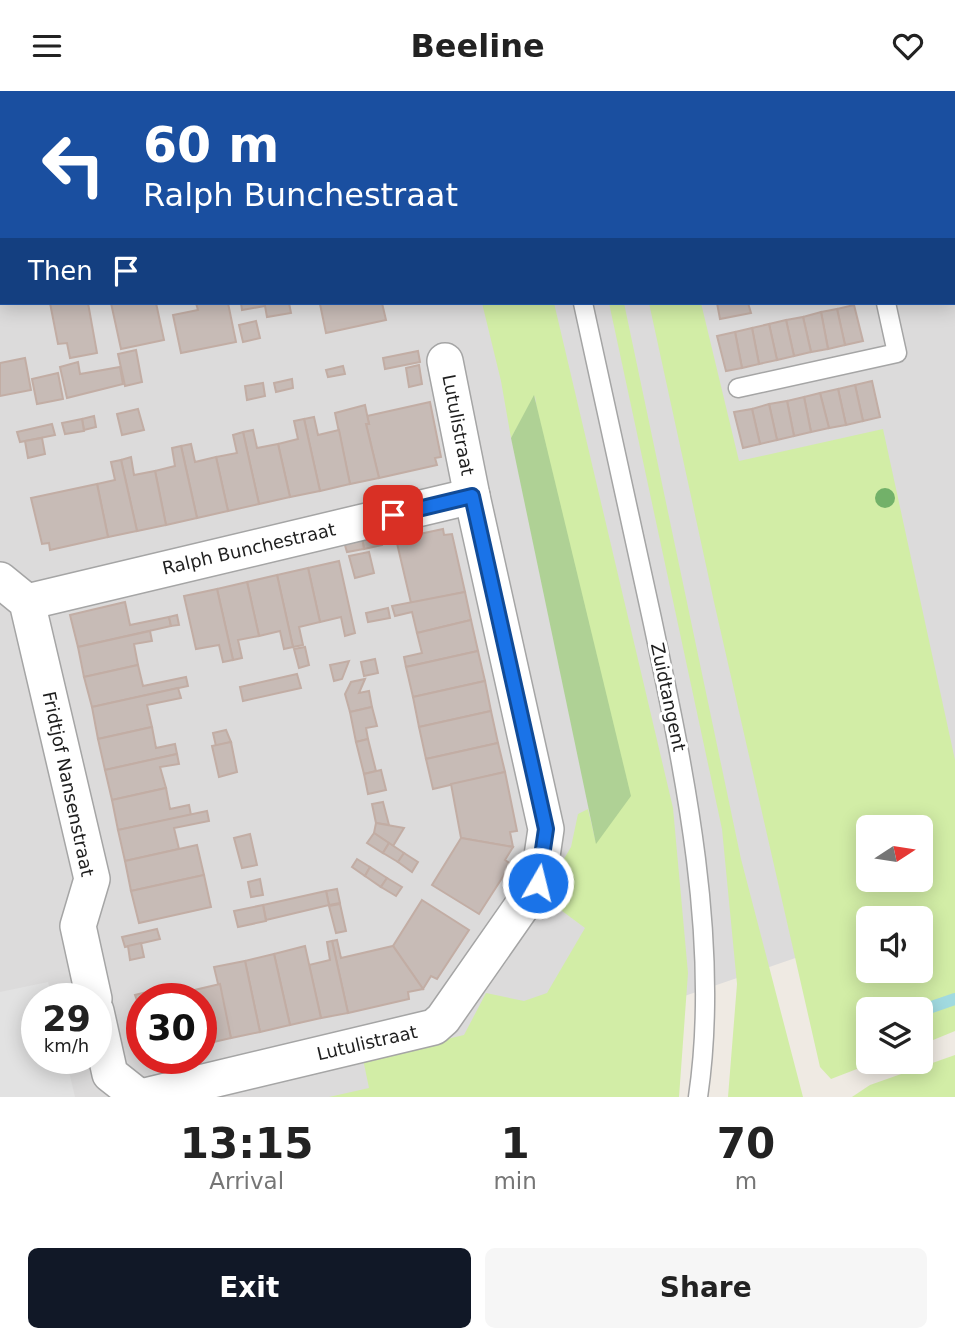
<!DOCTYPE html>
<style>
:root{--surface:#fff;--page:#f6f6f6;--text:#222;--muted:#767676;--accent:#111827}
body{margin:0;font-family:"DejaVu Sans",sans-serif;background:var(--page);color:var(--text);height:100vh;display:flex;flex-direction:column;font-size:26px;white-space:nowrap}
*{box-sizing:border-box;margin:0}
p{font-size:23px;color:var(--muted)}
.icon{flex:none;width:38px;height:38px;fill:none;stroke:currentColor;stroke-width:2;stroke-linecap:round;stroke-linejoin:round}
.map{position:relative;height:1006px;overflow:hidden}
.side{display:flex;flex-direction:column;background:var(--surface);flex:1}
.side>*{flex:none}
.hud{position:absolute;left:0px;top:0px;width:956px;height:214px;box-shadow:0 4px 18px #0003;background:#1a4fa0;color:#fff;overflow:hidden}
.needle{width:46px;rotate:78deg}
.tools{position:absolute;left:856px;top:724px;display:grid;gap:14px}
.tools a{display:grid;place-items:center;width:77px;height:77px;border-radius:10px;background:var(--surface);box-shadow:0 4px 18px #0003;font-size:35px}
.speed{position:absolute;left:21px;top:892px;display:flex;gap:14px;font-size:35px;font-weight:700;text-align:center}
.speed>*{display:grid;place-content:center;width:91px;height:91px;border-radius:50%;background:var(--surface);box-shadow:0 4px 18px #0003;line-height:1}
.speed small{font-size:18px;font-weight:400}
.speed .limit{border:10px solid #d22;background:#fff;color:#111}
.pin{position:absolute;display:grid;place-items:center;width:60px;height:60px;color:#fff;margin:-30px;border-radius:14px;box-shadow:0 4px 10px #0006}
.me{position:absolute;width:77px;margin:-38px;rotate:8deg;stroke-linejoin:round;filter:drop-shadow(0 0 5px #0008)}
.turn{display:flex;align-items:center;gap:24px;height:147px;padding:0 28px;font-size:32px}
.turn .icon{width:91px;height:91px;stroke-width:2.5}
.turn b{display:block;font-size:49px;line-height:60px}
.then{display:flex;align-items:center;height:66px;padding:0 28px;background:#0003;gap:14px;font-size:26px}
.eta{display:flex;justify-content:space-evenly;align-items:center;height:119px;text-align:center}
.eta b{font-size:42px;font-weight:600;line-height:49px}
.button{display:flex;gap:14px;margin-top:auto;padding:14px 28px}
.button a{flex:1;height:80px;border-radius:10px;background:var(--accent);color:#fff;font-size:28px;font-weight:600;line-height:80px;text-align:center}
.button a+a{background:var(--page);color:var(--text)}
header{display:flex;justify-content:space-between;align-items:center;height:91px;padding:0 28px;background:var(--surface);font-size:32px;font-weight:600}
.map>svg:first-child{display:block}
.residential{fill:#dcdbdb;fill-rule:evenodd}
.grass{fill:#d2eda6;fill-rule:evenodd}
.forest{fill:#afd195}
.parking{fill:#e2e2e2}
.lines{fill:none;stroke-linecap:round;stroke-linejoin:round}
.stream{stroke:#a1dae0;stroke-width:12}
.building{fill:#c7bbb6;stroke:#c2ada4;stroke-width:2}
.service-casing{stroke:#a5a5a5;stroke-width:21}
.minor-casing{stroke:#a5a5a5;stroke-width:38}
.service{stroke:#fff;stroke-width:18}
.minor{stroke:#fff;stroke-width:35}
.tree{fill:#72b169}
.route-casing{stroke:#114b97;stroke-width:18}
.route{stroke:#1a73e8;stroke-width:12}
.labels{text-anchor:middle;stroke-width:6;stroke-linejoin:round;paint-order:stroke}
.street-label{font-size:18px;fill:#1e1e1e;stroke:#fff}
</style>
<header><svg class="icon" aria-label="menu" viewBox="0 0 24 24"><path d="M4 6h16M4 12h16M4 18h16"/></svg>Beeline<svg class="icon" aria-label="heart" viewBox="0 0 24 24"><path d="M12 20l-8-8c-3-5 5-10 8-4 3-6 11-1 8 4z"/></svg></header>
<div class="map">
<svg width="955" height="1006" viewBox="0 0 955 1006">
<rect width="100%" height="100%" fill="#efeae3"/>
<path class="residential" d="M0,0H955V812L868,828V842L501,968L436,1006H0ZM2,2H954V212H2ZM868,737H920V789H868ZM37,908H96V968H37ZM142,908H201V968H142Z"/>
<g class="grass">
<path d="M482,212H554L673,717L688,882L679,1006H329L369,997L363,968L464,944L486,902L524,910L547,902L585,837L542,805L571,756L578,723L588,718L596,752L535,305L511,347L501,290Z"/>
<path d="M609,212H624L741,768L803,1006H728L737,893L722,738Z"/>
<path d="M649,212H701L739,370L883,338L955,669V940L921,954L920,919H868V971H875L831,988L820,976L714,511ZM868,737H920V789H868ZM868,828H920V880H868Z"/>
<path d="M955,964V1006H852L870,994Z"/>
</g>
<path class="forest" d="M534,304L631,705L596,753L511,347Z"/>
<path class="parking" d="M48,891L52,908H37V968H66L75,1006H0V901Z"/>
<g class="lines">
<path class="stream" d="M920,920L955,908"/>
</g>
<g class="building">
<path d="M0,48H2L0,85Z"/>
<path d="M50,212H88L97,262L70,267L67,252L58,253Z"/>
<path d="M111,212H156L164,249L121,258Z"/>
<path d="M196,212H228L236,251L181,262L173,224L198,219Z"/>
<path d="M241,212H289L291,222L267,226L265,215L242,219Z"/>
<path d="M325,212H382L386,229L326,242L320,213Z"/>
<path d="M717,212H748L751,222L720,228Z"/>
<path d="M854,214L863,250L845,254L837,218Z"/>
<path d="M837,218L845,254L828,258L821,221Z"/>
<path d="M821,221L828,258L811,261L803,226Z"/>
<path d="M803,226L811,261L794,265L786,229Z"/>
<path d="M786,229L794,265L777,269L769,233Z"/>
<path d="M256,230L260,247L243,251L239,234Z"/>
<path d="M769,233L777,269L759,273L752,237Z"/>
<path d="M752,237L759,273L742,277L735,241Z"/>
<path d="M735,241L742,277L726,280L717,245Z"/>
<path d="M136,259L142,291L125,295L118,263Z"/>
<path d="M418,260L420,271L385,278L383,267Z"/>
<path d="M25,267L31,299L0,305V272Z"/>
<path d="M78,271L80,283L120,276L123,293L67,307L60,276Z"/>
<path d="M419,274L422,293L409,296L406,277Z"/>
<path d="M343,275L345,283L328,286L326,279Z"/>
<path d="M58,282L63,308L37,313L32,288Z"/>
<path d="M292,288L293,297L276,301L274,292Z"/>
<path d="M872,290L880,326L863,330L855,294Z"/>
<path d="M263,292L265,305L247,309L245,295Z"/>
<path d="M855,294L863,330L846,334L838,298Z"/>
<path d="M838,298L846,334L829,337L820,302Z"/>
<path d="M820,302L829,337L811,341L804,306Z"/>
<path d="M804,306L811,341L794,345L787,310Z"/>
<path d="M787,310L794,345L777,349L769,313Z"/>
<path d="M430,311L441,366L435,367L437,374L379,387L366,333H369L367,325Z"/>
<path d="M769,313L777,349L760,353L752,318Z"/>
<path d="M365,314L369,333H366L379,387L350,393L335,322Z"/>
<path d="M138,318L144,339L122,344L117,323Z"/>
<path d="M752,318L760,353L743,357L734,321Z"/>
<path d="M94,325L96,336L84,339L82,328Z"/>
<path d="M314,326L318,344L339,339L350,393L320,400L304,328Z"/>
<path d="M82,328L84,340L65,343L62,332Z"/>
<path d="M304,328L320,400L290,406L278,353L298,348L294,330Z"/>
<path d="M52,333L55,344L20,351L17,341Z"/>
<path d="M253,339L257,357L278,353L290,406L259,413L243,341Z"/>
<path d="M243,341L259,413L228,420L216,366L237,362L233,344Z"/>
<path d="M42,347L45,363L28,367L25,350Z"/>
<path d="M191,353L195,371L216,366L228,420L197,427L181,355Z"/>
<path d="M181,355L197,427L166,434L155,380L175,375L172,357Z"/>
<path d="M131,366L134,384L155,380L166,434L137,440L121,369Z"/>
<path d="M121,369L137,440L108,446L97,393L115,389L111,371Z"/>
<path d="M97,393L108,446L50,459L49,452L42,453L31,407Z"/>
<path d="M443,438L444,444L452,443L465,501L411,512L396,448Z"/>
<path d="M380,443L382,454L364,458L362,447Z"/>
<path d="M362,447L364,458L347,461L344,451Z"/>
<path d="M369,461L374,482L355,487L349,465Z"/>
<path d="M339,470L355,542L345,545L341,526L320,531L308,477Z"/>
<path d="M308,477L320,531L299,536L303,554L293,556L277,484Z"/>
<path d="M277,484L293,556L284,558L280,540L259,545L247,491Z"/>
<path d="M247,491L259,545L238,549L242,567L233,569L217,498Z"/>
<path d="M217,498L233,569L223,571L219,554L196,558L184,505Z"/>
<path d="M465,501L471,529L417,542L412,521L395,525L392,515Z"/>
<path d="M125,511L130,534L169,526L171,535L78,556L70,524Z"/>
<path d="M388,517L390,527L368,531L366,522Z"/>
<path d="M177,524L179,534L171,535L169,526Z"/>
<path d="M471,529L478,560L406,576L404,566L422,562L417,542Z"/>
<path d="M150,540L152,550L134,553L138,574L84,586L78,556Z"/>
<path d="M305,556L309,574L299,577L294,558Z"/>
<path d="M478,560L485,590L413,606L406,576Z"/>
<path d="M375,568L378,582L364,585L361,571Z"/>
<path d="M349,570L342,588L334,590L330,574Z"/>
<path d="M138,574L143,595L186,586L188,595L92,616L84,586Z"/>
<path d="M297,583L301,597L243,610L240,596Z"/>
<path d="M365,588L359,602L369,600L372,616L350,621L345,603L351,591Z"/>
<path d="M485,590L491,620L419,636L413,606Z"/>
<path d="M178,597L181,607L147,614L152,636L98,648L92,616Z"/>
<path d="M372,616L377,635L366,637L368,648L356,651L350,621Z"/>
<path d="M491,620L498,652L426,668L419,636Z"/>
<path d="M152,636L156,657L175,653L177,663L105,679L98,648Z"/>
<path d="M226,639L231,651L216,655L213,642Z"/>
<path d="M368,648L376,680L364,683L356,651Z"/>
<path d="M231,651L237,681L219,686L212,655Z"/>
<path d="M498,652L505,681L433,698L426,668Z"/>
<path d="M177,663L179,673L160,676L166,697L112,709L105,679Z"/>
<path d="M381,679L386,699L368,703L364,683Z"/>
<path d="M505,681L517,740L510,741L513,756L461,747L451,693Z"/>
<path d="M166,697L170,718L189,714L191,724L118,739L112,709Z"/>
<path d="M383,711L389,734L376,732L372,713Z"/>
<path d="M207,720L209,730L174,737L179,758L125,770L118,739Z"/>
<path d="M376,732L404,737L393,755L374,742Z"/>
<path d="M374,742L389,752L383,762L367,752Z"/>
<path d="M250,743L257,774L242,777L234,747Z"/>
<path d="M461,747L513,756L505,769L511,773L479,823L432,794Z"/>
<path d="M389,752L404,762L398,771L383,762Z"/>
<path d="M197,754L204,784L131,800L125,770Z"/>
<path d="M404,762L418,771L412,781L398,771Z"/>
<path d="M357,768L370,776L365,785L352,776Z"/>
<path d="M370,776L387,787L381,796L365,785Z"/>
<path d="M204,784L211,816L139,832L131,800Z"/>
<path d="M387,787L402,796L396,805L381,796Z"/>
<path d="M260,788L263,804L251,806L248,791Z"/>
<path d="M337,798L340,812L329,814L326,800Z"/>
<path d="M326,800L329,814L266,829L263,814Z"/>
<path d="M422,809L469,839L437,888L431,885L423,898L393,855Z"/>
<path d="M340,813L346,840L336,842L329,815Z"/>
<path d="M263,814L266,830L238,836L234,820Z"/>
<path d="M157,838L160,848L125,856L122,846Z"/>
<path d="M337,849L341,867L393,855L423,898L408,901L409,908L348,922L332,850Z"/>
<path d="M332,850L348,922L321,927L309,874L330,869L327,851Z"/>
<path d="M141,852L144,866L130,869L128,855Z"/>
<path d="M305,855L321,927L290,934L274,863Z"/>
<path d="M274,863L290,934L260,941L245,870Z"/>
<path d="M245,870L260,941L231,947L214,876Z"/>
<path d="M220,893L231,947L201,954V908H156Z"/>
<path d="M147,901L149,908H142V911L138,912L135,904Z"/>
</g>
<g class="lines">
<g class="service-casing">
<g id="service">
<path d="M98,0V2"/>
<path d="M538,0V2"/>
<path d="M693,0V2"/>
<path d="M583,212C606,317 629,423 652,528C684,679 721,851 698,1006"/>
<path d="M738,297L897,262L886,212"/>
</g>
</g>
<g class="minor-casing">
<g id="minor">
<path d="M0,489L27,511L92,788L78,835L94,908"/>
<path d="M27,511L472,405"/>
<path d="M96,920L110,983L139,1006"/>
<path d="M141,1006L434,936L443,928L538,792L546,738L472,405L445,270"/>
</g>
</g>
<use href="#service" class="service"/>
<use href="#minor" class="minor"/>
</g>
<circle class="tree" cx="885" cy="407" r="10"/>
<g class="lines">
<g class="route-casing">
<path id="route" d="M393,424L472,405L546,738L538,792"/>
</g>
<use href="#route" class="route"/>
</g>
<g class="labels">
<g class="street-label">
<text transform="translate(458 334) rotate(79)" y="6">Lutulistraat</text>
<text transform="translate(249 458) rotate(-13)" y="6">Ralph Bunchestraat</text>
<text transform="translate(668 606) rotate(78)" y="6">Zuidtangent</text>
<text transform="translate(68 693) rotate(78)" y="6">Fridtjof Nansenstraat</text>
<text transform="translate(367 952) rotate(-13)" y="6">Lutulistraat</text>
</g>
</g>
</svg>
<div class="tools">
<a><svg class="needle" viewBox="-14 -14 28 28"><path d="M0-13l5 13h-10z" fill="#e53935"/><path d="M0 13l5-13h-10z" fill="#767676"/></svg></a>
<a><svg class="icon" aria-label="sound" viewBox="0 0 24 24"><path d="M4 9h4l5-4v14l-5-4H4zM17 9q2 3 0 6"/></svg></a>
<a><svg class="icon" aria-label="layers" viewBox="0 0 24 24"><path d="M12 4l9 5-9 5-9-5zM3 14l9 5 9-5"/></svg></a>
</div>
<div class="speed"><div>29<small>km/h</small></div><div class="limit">30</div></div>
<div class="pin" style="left:393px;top:424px;background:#d93025"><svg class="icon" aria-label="arrive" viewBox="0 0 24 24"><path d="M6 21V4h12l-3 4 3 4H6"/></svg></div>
<svg class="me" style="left:538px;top:792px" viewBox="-20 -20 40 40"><circle r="17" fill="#1a73e8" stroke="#fff" stroke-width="3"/><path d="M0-11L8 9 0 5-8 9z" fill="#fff"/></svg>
<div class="hud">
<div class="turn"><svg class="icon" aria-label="left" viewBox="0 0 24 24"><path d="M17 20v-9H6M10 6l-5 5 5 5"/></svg><div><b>60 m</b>Ralph Bunchestraat</div></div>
<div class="then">Then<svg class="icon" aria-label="arrive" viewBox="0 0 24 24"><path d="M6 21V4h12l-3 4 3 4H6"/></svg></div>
</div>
</div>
<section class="side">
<div class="eta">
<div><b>13:15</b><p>Arrival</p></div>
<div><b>1</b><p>min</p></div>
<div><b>70</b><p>m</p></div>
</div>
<div class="button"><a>Exit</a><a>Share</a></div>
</section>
